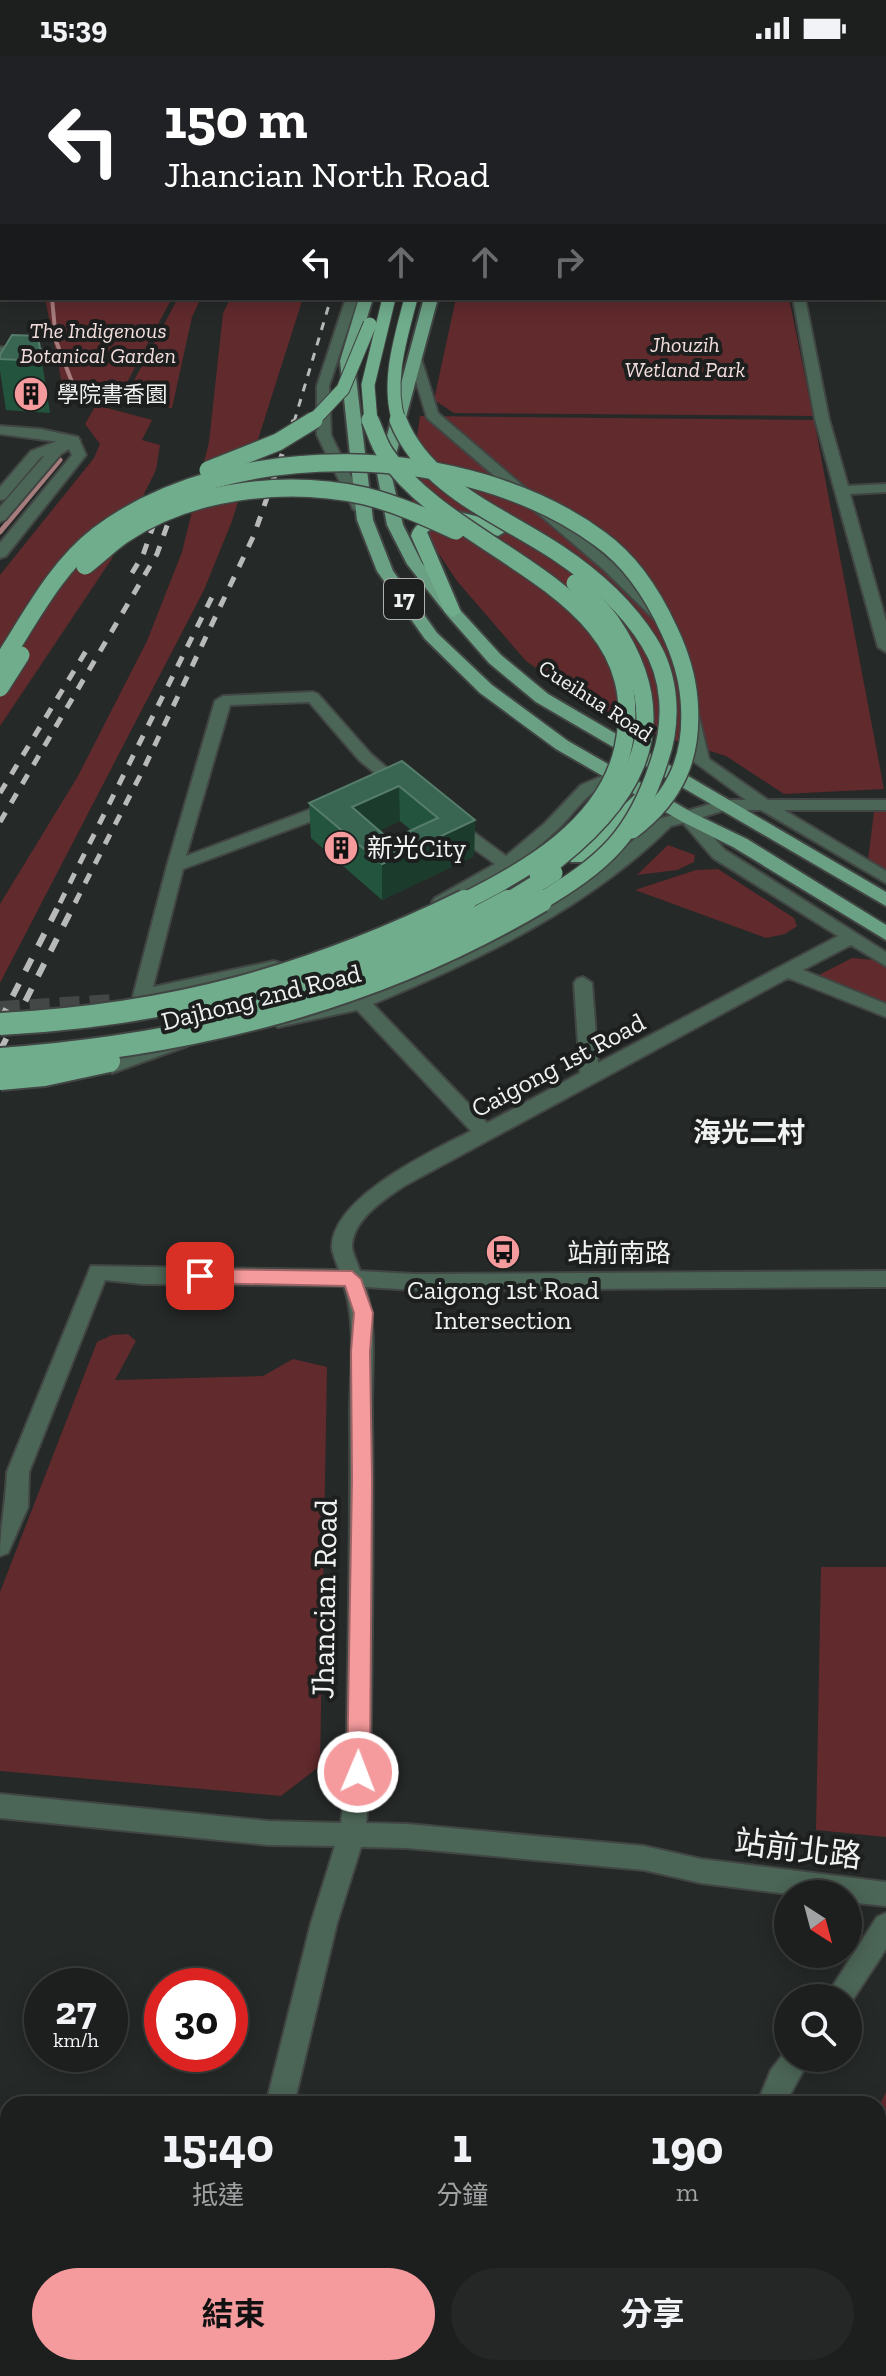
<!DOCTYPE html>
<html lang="zh-TW">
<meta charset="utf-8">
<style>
:root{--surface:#1c1f1d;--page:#252726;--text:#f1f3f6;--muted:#a0a2a4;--line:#3a3d3b;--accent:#f59b9d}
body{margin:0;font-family:"Zilla Slab","Noto Sans TC",serif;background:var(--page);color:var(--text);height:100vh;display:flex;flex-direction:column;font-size:30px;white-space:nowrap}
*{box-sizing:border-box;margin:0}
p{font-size:26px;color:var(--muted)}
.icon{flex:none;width:44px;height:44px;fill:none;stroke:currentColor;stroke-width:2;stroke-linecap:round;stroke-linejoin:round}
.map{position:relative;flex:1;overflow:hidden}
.sheet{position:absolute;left:0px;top:2040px;width:886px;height:280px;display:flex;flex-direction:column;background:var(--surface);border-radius:24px 24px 0 0;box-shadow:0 4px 20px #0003,0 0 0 2px var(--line)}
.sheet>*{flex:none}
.banner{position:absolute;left:0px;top:0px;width:886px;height:244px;box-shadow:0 4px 20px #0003,0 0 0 2px var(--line);background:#202124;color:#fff;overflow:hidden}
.needle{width:52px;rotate:144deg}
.buttons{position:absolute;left:774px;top:1824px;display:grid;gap:16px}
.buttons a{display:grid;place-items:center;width:88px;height:88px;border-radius:50%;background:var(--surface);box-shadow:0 4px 20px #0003,0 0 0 2px var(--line);font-size:40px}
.speed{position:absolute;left:24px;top:1912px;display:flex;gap:16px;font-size:40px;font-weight:700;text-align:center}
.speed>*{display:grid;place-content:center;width:104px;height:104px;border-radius:50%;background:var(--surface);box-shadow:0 4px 20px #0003,0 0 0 2px var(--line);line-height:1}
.speed small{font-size:20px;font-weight:400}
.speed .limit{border:12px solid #d22;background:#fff;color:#111}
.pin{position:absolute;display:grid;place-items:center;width:68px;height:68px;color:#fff;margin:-34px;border-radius:16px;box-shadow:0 4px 12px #0006}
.me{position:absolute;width:88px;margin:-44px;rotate:1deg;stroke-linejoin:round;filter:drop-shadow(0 0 6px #0008)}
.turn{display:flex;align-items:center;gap:28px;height:168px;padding:0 32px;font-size:36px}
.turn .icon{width:104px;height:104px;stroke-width:2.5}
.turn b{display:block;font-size:56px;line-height:68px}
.lanes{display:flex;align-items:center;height:76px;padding:0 32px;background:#0003;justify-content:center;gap:40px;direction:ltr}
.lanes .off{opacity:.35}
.eta{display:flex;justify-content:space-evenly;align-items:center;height:136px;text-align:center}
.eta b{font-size:48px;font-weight:700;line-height:56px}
.button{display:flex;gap:16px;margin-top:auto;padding:16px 32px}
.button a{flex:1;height:92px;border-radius:48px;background:var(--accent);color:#111;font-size:32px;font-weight:700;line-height:92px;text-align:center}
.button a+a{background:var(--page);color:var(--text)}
.status{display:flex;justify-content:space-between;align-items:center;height:56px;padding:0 40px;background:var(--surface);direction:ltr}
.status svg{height:22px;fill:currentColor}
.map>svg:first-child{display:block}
.green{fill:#612a2d}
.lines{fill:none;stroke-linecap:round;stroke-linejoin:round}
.stream-far1{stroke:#a77c7d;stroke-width:4}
.stream{stroke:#a77c7d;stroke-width:5}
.minor-tunnel{stroke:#434745;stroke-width:20;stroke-dasharray:20 10;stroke-linecap:butt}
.minor-casing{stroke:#414543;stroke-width:4}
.tertiary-casing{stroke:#414543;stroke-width:4}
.primary-casing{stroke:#414543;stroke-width:4}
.trunk-casing{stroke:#414543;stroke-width:4}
.minor{fill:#4b6556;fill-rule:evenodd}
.tertiary{fill:#4b6556;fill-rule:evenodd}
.primary{fill:#6aa184;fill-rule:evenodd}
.trunk{fill:#70ad8d;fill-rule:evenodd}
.rail-far2{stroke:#b8bab9;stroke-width:3;stroke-dasharray:8 8;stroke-linecap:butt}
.rail-far1{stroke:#b8bab9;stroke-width:5;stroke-dasharray:11 11;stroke-linecap:butt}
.rail{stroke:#b8bab9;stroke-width:6;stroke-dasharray:14 14;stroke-linecap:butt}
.trunk-bridge-far2-casing{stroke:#414543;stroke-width:15;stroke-linecap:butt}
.trunk-bridge-far1-casing{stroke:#414543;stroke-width:20;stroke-linecap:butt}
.trunk-bridge-casing{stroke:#414543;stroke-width:26;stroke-linecap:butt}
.trunk-bridge-far2{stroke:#70ad8d;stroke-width:13}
.trunk-bridge-far1{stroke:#70ad8d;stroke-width:17}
.trunk-bridge{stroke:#70ad8d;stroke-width:22}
.wall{fill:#23553e;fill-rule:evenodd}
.shaded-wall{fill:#1b3c2d}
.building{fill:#396652;stroke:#567c6b;stroke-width:2;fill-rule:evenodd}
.route{fill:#f59b9d;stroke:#9f6566;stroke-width:2}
.labels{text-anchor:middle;stroke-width:8;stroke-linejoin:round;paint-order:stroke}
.far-park-label{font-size:22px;font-style:italic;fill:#f3dede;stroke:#1c1f1d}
.far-poi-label{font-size:22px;fill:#f0f2f1;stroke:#1c1f1d;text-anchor:start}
.far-street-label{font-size:22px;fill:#f0f2f1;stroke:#1c1f1d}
.shield{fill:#1c1f1d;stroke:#b0b3b1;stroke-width:2}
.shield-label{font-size:24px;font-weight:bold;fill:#f0f2f1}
.poi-label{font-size:26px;fill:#f0f2f1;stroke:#1c1f1d;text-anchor:start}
.street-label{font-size:26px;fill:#f0f2f1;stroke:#1c1f1d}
.neighbourhood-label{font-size:28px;font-weight:bold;fill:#f0f2f1;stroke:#1c1f1d}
.near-street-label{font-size:32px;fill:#f0f2f1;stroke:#1c1f1d}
</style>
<div class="status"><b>15:39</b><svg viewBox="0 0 49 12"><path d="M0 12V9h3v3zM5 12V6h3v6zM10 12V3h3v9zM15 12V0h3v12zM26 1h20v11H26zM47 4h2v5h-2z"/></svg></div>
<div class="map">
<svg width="886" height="2320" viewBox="0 0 886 2320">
<rect width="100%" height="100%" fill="#252927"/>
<g class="green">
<path d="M45,242H172L115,349L65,343Z"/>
<path d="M178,242H201L192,261L172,352L122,347Z"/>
<path d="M231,242H303L232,465L204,534L0,927V848L78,720L147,585L182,496L209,386L223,257Z"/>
<path d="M456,242H789L813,360L454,357L434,344Z"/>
<path d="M96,349L152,364L142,384L160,389L156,414L111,504L0,670V519L94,402L100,388L85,368Z"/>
<path d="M420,360L814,364L884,733L784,738L726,700L609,664L526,605L457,525L415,462L410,432Z"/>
<path d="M886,755V815L868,804L874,756Z"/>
<path d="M668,789L695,799L694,806L677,814L637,819Z"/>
<path d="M718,813L794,862L797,870L785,878L766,882L635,834L696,814Z"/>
<path d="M852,902L875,904L886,909V949L813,922Z"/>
<path d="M128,1278L136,1285L115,1324L263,1320L293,1303L327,1311L320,1710L281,1740L0,1715V1536L97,1286L112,1279Z"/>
<path d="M821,1511H886V1781L816,1774Z"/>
<path d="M886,2036V2320H808L809,2312H878V2052Z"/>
</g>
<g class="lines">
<g class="stream-far1">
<path d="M114,2L121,0"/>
<path d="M52,242L56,285L81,349"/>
</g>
<path class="stream" d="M0,476L60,404"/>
<path class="minor-tunnel" d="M0,955L112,948"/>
<g class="minor-casing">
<g id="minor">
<path d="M780,0H790L791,2H781Z"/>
<rect x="884" y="127" width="2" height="8"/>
<rect x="0" y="178" width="2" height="6"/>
<rect x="884" y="188" width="2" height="6"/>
<path d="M346,242H358L329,330L331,379L367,453L360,457L353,453L317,379V330Z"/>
<path d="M793,242H805L829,363L848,430L886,428V436L850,438L886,565V596L878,591L815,363Z"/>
<path d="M0,291L50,294L56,298L50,302L0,299Z"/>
<path d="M415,298L421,302L438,357L614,508L666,559V565H656L604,514L427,362L409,302Z"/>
<path d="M68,381L80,384L41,401L5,443L0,444V431L31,395Z"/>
<path d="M313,636L318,638L371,698L408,730L400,735L394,733L359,704L309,646L230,649L186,800L327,747L333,746L341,751L339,755L183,813L153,931L274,905L280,907L283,911L280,915L142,946L136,944L133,940L167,810L215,645L223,640Z"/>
<path d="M691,656L699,661L709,703L768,744H886V754H784L886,815V827L761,754H725L697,763L725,794L886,896V910L851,889L803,914L886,948V961L788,922L404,1130C385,1143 353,1163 352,1190C352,1197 358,1208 360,1215L415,1218L886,1215V1231L415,1234L365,1231C378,1271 371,1316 372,1357C374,1481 372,1605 370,1728L366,1767L407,1768L644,1790L701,1803L886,1826V1850L848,1846V1838H788L701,1827L644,1814L407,1792L361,1791L337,1867L294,2048H266L311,1867L335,1790L268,1789L0,1762V1738L268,1765L341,1767L346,1728C348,1604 351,1480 350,1357C350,1315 357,1270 344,1230L143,1228L105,1224L29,1416L28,1451L8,1497L0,1500C0,1471 6,1445 7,1416L91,1210L339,1214C337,1207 332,1198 332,1191C332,1141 434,1094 471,1075L357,954L278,971L269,965L278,959L353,942L475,888L594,817L659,763L724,744H746L693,705L683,661ZM683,767L713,802L838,880L598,1007L592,927L583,921L577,923L574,927L580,1017L487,1067L373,948C479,904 588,852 671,770Z"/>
<path d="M602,720L610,725L608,728C585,737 575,757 558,773C538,792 461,857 435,850L432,846L435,842L495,808L448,774L446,770L448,766H460L506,800L545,767L581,729Z"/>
<path d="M180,980L187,982L189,986L187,990L112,1017L103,1011L105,1006Z"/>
<path d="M886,1857V1893L848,1951V1942H825L877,1861Z"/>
<path d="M788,1992V2002H810L785,2048H757L771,2014Z"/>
<path d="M207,2312H237L235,2320H205Z"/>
<path d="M621,2312H703L701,2320H624Z"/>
</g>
</g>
<g class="tertiary-casing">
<path id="tertiary" d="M0,370L40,373L78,381L86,399L6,500L0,502V487L72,399L69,393L61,398L5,464L0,466V451L51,392L60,386L0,378Z"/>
</g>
<g class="primary-casing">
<g id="primary">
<rect x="424" y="0" width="10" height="2"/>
<path d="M359,242H373L354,305L373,464L393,515L437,577L492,629L568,685L693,757L747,783L886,869V884L733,791L681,765L556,693L480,637L425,583L377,515L357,464L340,305Z"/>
<path d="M424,242H438L391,417L403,469L422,507L459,553L501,599L548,638L886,836V850L536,646L489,607L447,559L407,508L387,469L377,417Z"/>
</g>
</g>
<g class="trunk-casing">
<g id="trunk">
<rect x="444" y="0" width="10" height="2"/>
<path d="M459,456L484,462L506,475L498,480C471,472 454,457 427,476L461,556L453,561L445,556L411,480C416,461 442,457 459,456Z"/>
<path d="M647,732L656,737L614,781L585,806H571L569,802L571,798L641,733Z"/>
</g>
</g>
<use href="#minor" class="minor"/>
<use href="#tertiary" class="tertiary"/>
<use href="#primary" class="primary"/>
<use href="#trunk" class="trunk"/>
<path class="rail-far2" d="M294,366L331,242"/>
<g class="rail-far1">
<path d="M132,517L143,499L165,436"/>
<path d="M0,737L89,590"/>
<path d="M0,766L157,498L179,436"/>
<path d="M60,847L213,539"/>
<path d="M75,847L144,712L254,479L294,364"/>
</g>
<g class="rail">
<path d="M0,965L61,845"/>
<path d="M0,995L76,845"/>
</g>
<g class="trunk-bridge-far2-casing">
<g id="trunk-bridge-far2">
<path d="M312,366L343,333L370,268"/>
<path d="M371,366L368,329L389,242"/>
<path d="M399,366C386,326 401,281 411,242"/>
</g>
</g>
<g class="trunk-bridge-far1-casing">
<g id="trunk-bridge-far1">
<path d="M370,364C375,374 378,387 385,397C453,502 658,530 623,692C606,770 526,815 461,847"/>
<path d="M398,364C425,432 501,459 558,497C594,521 626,549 649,586C671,621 673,665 660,703C636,780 605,807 538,847"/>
<path d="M208,414L278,386L314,364"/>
<path d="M85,510C98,500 110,488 123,479C191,433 286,423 365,440C397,448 426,461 456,475"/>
<path d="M0,609C29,565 55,512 98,479C230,379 468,385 600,483C631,505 653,539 669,574C679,595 687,619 689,643C694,699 677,740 632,774"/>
<path d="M0,632L21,599"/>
<path d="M538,818C629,752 684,674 612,567C603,553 587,540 575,527"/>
<path d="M505,847L554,817"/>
</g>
</g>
<g class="trunk-bridge-casing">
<g id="trunk-bridge">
<path d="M219,957C321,933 416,896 508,845"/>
<path d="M0,968C173,959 310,921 465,845"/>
<path d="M0,1003C192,989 375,944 541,845"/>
<path d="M0,1023L44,1019L109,1005"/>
</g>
</g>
<use href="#trunk-bridge-far2" class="trunk-bridge-far2"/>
<use href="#trunk-bridge-far1" class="trunk-bridge-far1"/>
<use href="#trunk-bridge" class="trunk-bridge"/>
</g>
<g class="wall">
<path d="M884,61H886V89L884,86Z"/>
<path d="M38,280L50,357L6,354L0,315V299Z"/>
<path d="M402,705L475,764L474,800L382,844L311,782L309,747ZM400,765L411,774L390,784L380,774Z"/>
</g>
<g class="shaded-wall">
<path d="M399,730L400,765L355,786L352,751Z"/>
<path d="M475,764L474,800L382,844V808Z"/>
</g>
<g class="building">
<path d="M12,279L38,280L42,305L0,303V299Z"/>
<path d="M402,705L475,764L382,808L309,747ZM399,730L438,762L390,784L352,751Z"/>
</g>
<path class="route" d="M200,1213L352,1215L361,1223L373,1257L370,1296L372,1424L370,1716L366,1724L358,1727L350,1724L347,1716L352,1424L351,1296L354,1257L345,1230L200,1227L191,1220Z"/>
<defs>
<g id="building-disc" transform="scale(1.8)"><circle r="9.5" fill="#f59b9d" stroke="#1c1f1d"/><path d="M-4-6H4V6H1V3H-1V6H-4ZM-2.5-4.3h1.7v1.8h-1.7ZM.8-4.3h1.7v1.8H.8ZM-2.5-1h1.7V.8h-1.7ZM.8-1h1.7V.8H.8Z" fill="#111"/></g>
<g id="bus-disc" transform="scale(1.8)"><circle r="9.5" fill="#f59b9d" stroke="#1c1f1d"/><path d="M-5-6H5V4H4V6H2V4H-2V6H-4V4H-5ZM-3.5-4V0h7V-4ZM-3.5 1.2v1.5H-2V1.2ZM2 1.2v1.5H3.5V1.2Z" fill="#111"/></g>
</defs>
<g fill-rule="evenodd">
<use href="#building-disc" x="31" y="338"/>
<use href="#building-disc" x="341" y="792"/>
<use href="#bus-disc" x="503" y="1196"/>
</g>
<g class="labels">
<g class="far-park-label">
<text x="98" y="282">The Indigenous<tspan x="98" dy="25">Botanical Garden</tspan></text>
<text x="685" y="296">Jhouzih<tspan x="685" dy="25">Wetland Park</tspan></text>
</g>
<g class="far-poi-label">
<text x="57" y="346">學院書香園</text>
</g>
<g class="far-street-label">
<text transform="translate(596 644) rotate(33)" y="8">Cueihua Road</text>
</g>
<rect class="shield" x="384" y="523" width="40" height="40" rx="6"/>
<g class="shield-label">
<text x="404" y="551">17</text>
</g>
<g class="poi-label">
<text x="367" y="801">新光City</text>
<text x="503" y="1243" text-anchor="middle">Caigong 1st Road<tspan x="503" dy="30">Intersection</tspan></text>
</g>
<g class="street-label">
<text transform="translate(261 941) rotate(-14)" y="9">Dajhong 2nd Road</text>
<text transform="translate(558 1009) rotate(-28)" y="9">Caigong 1st Road</text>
<text x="619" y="1206">站前南路</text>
</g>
<g class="neighbourhood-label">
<text x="749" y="1086">海光二村</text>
</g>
<g class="near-street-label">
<text transform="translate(324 1543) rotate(-89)" y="11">Jhancian Road</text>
<text transform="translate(798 1793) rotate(7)" y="11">站前北路</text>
</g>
</g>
</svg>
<div class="buttons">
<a><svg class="needle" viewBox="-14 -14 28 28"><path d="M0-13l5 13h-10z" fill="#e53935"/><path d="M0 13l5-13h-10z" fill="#a0a2a4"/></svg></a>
<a><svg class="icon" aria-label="search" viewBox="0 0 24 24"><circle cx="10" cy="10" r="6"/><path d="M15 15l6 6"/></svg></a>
</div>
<div class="speed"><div>27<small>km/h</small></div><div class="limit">30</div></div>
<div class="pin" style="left:200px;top:1220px;background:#d93025"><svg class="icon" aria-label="arrive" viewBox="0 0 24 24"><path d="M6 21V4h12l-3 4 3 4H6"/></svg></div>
<svg class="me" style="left:358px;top:1716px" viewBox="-20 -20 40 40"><circle r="17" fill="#f59b9d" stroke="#fff" stroke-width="3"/><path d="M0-11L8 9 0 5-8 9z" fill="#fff"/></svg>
<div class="banner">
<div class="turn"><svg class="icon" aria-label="left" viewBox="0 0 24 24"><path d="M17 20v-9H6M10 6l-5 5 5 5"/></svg><div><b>150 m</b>Jhancian North Road</div></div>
<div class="lanes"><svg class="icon" aria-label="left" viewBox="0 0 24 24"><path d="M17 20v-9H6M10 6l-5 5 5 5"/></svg><svg class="icon off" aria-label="ahead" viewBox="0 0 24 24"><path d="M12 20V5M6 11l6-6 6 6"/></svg><svg class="icon off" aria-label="ahead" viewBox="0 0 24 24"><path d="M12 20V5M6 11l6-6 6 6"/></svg><svg class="icon off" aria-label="right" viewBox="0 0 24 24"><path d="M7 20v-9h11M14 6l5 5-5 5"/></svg></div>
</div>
<section class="sheet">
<div class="eta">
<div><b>15:40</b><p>抵達</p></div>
<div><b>1</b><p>分鐘</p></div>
<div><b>190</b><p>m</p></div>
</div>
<div class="button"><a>結束</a><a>分享</a></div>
</section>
</div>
